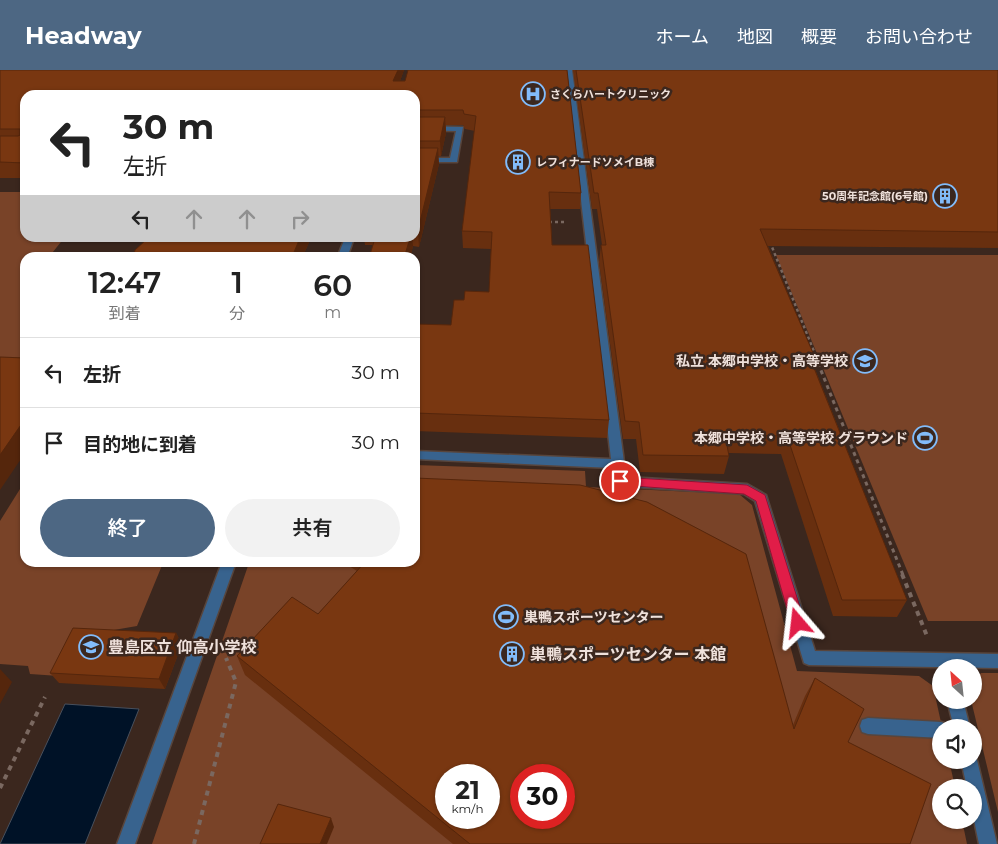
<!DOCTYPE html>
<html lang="ja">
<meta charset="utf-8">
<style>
:root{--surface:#fff;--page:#f2f2f2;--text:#222;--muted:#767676;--line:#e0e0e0;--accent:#4d6783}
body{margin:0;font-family:Montserrat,"Noto Sans JP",sans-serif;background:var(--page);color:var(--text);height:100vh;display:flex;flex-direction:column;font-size:19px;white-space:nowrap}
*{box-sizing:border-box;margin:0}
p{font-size:16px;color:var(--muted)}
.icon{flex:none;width:28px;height:28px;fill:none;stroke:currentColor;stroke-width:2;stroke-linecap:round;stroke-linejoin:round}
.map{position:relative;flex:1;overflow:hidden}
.sheet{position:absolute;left:20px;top:182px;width:400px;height:315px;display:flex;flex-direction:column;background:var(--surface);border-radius:15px;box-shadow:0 1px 4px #0004}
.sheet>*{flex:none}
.guide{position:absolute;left:20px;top:20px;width:400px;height:152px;border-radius:15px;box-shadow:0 1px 4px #0004;background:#fff;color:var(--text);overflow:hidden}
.needle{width:32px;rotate:333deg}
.fabs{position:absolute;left:932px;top:589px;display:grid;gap:10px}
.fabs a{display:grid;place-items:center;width:50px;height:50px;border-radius:50%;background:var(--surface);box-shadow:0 1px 4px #0004;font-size:25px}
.speed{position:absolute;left:435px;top:694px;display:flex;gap:10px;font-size:25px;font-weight:700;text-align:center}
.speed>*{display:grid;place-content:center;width:65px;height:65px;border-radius:50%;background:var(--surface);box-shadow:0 1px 4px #0004;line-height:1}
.speed small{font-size:12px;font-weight:400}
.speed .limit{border:8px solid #d22;background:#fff;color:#111}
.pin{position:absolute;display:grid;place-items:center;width:42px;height:42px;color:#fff;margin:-21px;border:2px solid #fff;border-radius:50%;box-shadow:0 1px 5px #0007}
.me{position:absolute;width:55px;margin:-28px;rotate:343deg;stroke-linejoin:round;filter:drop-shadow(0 0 4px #0008)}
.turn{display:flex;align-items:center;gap:18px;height:105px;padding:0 20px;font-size:22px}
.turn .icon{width:65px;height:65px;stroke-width:2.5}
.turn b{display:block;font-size:35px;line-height:42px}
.lanes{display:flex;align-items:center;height:48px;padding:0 20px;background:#0003;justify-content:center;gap:25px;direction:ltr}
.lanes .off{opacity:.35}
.eta{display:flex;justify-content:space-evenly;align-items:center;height:85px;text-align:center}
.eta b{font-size:30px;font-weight:600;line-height:35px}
.cta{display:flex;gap:10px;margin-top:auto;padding:10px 20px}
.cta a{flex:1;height:58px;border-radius:30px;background:var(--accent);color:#fff;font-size:20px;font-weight:600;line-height:58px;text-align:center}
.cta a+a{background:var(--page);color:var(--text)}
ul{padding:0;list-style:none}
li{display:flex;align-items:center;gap:15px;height:70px;padding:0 20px;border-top:1px solid var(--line)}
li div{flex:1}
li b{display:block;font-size:19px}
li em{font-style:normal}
header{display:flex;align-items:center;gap:30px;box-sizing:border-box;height:70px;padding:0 25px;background:var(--accent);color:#fff}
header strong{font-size:24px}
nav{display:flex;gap:28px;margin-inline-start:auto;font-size:18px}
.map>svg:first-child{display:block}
.green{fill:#794328;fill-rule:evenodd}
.water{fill:#001227;stroke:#48505d}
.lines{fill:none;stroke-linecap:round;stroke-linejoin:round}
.minor-casing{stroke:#58453c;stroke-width:3}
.path-far2{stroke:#7a6860;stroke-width:2.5;stroke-dasharray:3 3;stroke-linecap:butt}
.path-far1{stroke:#7a6860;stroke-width:3;stroke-dasharray:4 4;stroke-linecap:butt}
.path{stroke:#7a6860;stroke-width:4;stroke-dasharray:5 5;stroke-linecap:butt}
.minor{fill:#38638e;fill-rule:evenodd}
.wall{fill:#682f0f}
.shaded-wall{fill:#55260c}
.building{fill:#793711;stroke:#55260c;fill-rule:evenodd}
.route{fill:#e11d48;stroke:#92132f}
.labels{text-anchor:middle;stroke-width:5;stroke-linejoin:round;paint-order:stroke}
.far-poi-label{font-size:11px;font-weight:bold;fill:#efe1db;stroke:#3b271e;text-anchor:start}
.poi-label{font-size:14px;font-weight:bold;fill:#efe1db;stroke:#3b271e;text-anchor:end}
.near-poi-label{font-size:16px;font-weight:bold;fill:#efe1db;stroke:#3b271e;text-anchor:start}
</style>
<header>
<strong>Headway</strong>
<nav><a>ホーム</a><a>地図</a><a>概要</a><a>お問い合わせ</a></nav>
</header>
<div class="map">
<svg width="998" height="774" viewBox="0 0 998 774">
<rect width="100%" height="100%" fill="#3b271e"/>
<g class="green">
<path d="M0,122H25V168H64L49,187L25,188V292L0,291Z"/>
<path d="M776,185H998V551H928Z"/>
<path d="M415,395L585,401L586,417L739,424L752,435L797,601L919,606L933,616L942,657L941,690H949L955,717L941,718V750H962L967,774H152L249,493L415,492ZM446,705H489V748H446ZM521,705H564V748H521Z"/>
<path d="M25,411V492L163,493L137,556L79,566L59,606L30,604L28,596L0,594V451Z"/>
<path d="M981,603H998V742L971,630H974V612Z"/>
</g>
<path class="water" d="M65,634L139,639L85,774H0Z"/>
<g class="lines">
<g class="minor-casing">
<g id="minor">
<path d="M566,0H572L626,407L747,414L766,425L815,581L998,584V598L809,595L804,593L755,431L744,424L620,416L615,414L612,398L415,389V381L611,389Z"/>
<path d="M415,56L463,57L457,92H415V88H450L456,61L415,60Z"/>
<path d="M345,168H354L347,188H337Z"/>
<path d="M222,492H236L135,774H117Z"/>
<path d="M947,630H963L970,658H954Z"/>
<path d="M868,648L941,652L947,654L948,658H941V668L868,664L862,662L860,656L862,650Z"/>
<path d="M974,684L977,690L997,774H979L974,750V718H967L961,690H974Z"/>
</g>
</g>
<g class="path-far2">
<path d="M549,152H566"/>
<path d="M770,172L819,294"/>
</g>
<path class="path-far1" d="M818,293L903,505"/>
<g class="path">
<path d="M902,504L927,566"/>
<path d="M0,718L45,627"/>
<path d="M194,774L236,612L226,588"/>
</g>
<use href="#minor" class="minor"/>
</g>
<g class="wall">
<path d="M0,0H404L400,11L567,0L581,123L580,139H550L552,175L609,350L607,368L415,361V254L451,255L464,230L489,222L491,179L463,178L462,161L475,61L465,59L463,55H446V63L441,86H438L439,94L419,177L413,176L410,188H369L373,175H365L364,168H415V25H25V108H0Z"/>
<path d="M573,0H998V178L768,176L813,283L811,289L907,530L897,547L833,546L781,384L729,383V386L724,404L640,402L636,369H623L599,192L601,175H602L597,139H592Z"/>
<path d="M148,168H311L302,188H133Z"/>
<path d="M349,492H415L793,655L805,626L815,608L848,672L910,774H453L245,605L237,586L318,544L357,501L349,496Z"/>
<path d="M176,563L182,574L165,619L59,613L50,603Z"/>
</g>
<g class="shaded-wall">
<path d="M398,0H404L395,25L393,11Z"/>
<path d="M445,47L446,63L441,86L440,71Z"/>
<path d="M438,78L439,94L419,177L418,160Z"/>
<path d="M300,168H311L302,188H292Z"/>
<path d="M410,168H412L413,176L410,188H404Z"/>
<path d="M25,349V383L0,420V385Z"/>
<path d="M176,563L182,574L165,619L159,609Z"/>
<path d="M0,599L12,612L0,634Z"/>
<path d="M331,748L334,757L327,774H320Z"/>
</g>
<g class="building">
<path d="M0,0H398L393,11H405L408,0H567L581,123L549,122L552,175H588L609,350L415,343V254L451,255L454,230H464L465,221L489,222L492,162L462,161L476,46L464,44L463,40H415V25H25V93L0,92V66H18L20,65V59H0Z"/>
<path d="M576,0H997L998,1V162L760,159L813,283H808L907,530H842L787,366L725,365L729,386L643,385L639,352L625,351L601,175H606L598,123H594Z"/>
<path d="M415,47H445L440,71H415Z"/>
<path d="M415,78H438L418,160H415Z"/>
<path d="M148,168H300L292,187L230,185L229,188H133L135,180Z"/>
<path d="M375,168H410L404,188H369Z"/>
<path d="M0,287L25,288V349L0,385Z"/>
<path d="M415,408L580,415L647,432L746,484L794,659L815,608L864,639L848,672L931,714L910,774H470L237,586L292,527L318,544L365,492H415ZM446,705H489V748H446ZM521,705H564V748H521Z"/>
<path d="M73,558L176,563L159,609L50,603Z"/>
<path d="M278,734L331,748L320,774H260Z"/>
</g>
<path class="route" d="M620,407L747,415L765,425L805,553L803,557L798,558L793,557L791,553L756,431L744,424L620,415L615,411Z"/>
<defs>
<g id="hospital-ring" transform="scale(1.25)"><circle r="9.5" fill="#3b271e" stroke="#82bcfa" stroke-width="1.5"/><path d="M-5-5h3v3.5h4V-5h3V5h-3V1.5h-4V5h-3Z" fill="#82bcfa"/></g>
<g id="building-ring" transform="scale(1.25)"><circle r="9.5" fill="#3b271e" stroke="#82bcfa" stroke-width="1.5"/><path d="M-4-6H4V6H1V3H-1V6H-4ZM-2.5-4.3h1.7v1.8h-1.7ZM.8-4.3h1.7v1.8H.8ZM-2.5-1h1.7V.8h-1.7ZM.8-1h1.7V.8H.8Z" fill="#82bcfa"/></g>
<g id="school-ring" transform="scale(1.25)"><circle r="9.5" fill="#3b271e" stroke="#82bcfa" stroke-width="1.5"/><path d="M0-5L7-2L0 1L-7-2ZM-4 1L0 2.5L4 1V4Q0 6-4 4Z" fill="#82bcfa"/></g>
<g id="stadium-ring" transform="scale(1.25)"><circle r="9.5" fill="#3b271e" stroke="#82bcfa" stroke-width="1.5"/><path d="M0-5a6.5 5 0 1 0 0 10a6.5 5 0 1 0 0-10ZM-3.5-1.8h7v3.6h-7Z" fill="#82bcfa"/></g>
</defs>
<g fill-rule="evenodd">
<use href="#hospital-ring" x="533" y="24"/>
<use href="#building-ring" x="518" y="92"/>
<use href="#building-ring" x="945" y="126"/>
<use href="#school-ring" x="865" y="291"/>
<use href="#stadium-ring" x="925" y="368"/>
<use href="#stadium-ring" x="506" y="547"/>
<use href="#school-ring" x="91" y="577"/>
<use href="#building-ring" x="512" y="584"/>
</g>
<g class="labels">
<g class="far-poi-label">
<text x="550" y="28">さくらハートクリニック</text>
<text x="536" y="96">レフィナードソメイB棟</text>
<text x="928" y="130" text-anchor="end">50周年記念館(6号館)</text>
</g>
<g class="poi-label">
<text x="848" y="296">私立 本郷中学校・高等学校</text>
<text x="908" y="373">本郷中学校・高等学校 グラウンド</text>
<text x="524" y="552" text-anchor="start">巣鴨スポーツセンター</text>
</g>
<g class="near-poi-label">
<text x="108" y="583">豊島区立 仰高小学校</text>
<text x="530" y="590">巣鴨スポーツセンター 本館</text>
</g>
</g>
</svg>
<div class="fabs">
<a><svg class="needle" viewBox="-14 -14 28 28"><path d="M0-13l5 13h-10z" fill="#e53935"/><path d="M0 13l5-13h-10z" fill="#767676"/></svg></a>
<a><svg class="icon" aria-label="sound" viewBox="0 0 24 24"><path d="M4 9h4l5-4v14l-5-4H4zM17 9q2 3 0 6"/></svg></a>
<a><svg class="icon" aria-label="search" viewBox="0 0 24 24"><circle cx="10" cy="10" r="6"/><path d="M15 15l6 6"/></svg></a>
</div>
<div class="speed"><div>21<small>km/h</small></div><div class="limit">30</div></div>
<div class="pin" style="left:620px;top:411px;background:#d93025"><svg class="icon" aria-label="arrive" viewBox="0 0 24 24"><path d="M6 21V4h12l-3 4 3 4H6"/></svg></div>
<svg class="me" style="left:798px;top:553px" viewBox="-20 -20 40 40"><path d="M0-17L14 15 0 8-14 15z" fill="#e11d48" stroke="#fff" stroke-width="4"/></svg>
<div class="guide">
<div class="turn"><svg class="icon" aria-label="left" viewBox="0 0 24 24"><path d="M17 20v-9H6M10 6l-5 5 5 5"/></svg><div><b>30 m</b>左折</div></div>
<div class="lanes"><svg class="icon" aria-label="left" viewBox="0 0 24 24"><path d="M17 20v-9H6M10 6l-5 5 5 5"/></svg><svg class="icon off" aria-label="ahead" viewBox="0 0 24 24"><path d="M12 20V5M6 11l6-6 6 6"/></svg><svg class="icon off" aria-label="ahead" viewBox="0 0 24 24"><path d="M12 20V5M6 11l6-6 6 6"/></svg><svg class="icon off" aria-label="right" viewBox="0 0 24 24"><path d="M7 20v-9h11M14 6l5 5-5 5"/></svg></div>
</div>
<section class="sheet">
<div class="eta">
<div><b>12:47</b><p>到着</p></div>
<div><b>1</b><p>分</p></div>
<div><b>60</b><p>m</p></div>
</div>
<ul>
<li><svg class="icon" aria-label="left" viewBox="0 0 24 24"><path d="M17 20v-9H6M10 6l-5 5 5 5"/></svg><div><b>左折</b></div><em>30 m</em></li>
<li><svg class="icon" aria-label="arrive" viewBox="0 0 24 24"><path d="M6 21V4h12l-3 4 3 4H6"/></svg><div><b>目的地に到着</b></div><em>30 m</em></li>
</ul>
<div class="cta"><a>終了</a><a>共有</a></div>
</section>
</div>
